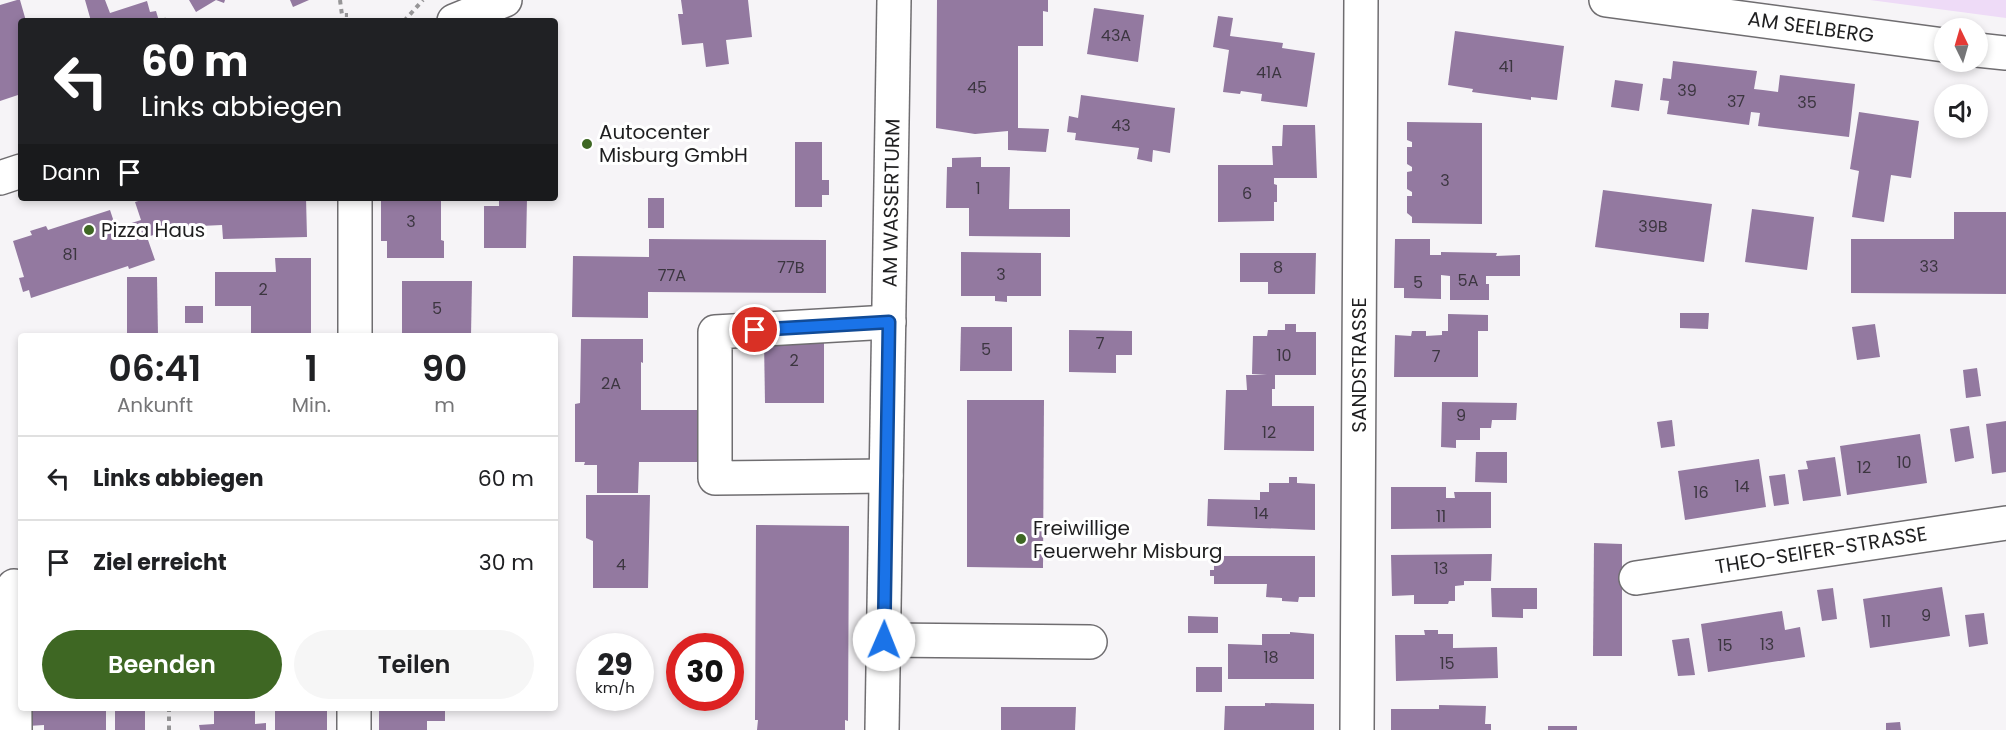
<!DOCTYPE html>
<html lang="de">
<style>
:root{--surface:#fff;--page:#f6f6f6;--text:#202124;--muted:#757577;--line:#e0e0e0;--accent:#3e6723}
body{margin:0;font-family:Poppins,sans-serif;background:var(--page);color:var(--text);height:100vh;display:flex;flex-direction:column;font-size:22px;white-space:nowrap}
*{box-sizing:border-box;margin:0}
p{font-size:20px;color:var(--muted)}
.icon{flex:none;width:33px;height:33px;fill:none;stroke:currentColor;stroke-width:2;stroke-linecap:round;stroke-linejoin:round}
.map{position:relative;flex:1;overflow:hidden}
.panel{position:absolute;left:18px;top:333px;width:540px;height:378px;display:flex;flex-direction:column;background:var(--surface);border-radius:6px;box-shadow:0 3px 9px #0003}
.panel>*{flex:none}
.guide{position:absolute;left:18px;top:18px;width:540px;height:183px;border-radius:6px;box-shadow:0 3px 9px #0003;background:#202124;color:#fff;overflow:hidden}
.needle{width:39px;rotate:355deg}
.fabs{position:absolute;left:1934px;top:18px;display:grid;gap:12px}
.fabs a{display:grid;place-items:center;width:54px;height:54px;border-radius:50%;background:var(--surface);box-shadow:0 3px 9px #0003;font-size:30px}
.speed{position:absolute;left:576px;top:633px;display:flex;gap:12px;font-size:30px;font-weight:700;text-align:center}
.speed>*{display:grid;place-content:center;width:78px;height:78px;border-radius:50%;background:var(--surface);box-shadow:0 3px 9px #0003;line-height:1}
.speed small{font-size:15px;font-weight:400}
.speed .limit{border:9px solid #d22;background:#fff;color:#111}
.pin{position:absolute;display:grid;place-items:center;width:51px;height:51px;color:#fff;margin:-26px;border:3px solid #fff;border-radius:50%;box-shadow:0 2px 6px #0007}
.me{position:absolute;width:66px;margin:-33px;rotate:1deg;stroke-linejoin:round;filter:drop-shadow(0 0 4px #0008)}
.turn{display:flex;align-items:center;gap:21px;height:126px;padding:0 24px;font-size:27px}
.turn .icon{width:78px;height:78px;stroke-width:2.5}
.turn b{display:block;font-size:42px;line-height:51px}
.then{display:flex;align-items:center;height:57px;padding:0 24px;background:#0003;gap:12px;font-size:22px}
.eta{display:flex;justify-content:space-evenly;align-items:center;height:102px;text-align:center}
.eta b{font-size:36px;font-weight:600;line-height:42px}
.primary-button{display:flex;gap:12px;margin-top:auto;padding:12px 24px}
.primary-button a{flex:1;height:69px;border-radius:36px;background:var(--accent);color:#fff;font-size:24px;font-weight:600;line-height:69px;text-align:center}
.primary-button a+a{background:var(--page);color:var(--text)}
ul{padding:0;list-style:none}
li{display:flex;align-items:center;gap:18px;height:84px;padding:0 24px;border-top:2px solid var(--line)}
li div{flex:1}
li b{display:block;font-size:22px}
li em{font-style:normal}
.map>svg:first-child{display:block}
.park{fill:#eedbf7}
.building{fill:#9379a0}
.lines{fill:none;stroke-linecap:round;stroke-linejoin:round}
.minor-casing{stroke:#6f6d70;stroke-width:36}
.major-casing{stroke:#6f6d70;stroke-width:36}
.path{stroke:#969597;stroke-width:4;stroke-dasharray:4.5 4.5;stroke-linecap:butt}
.minor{stroke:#fff;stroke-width:33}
.major{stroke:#fff;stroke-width:33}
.route-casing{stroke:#114b97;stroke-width:15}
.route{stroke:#1a73e8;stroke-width:10}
.poi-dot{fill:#3e6723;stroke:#fff;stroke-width:2}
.labels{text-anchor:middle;stroke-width:6;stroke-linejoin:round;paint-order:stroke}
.number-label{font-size:16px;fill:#3c3640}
.street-label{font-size:20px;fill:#1f1f20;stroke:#fff}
.poi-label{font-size:20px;fill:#1f1f20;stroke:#fff;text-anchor:start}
</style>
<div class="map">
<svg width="2006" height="730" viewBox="0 0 2006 730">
<rect width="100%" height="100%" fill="#f6f4f7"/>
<path class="park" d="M1870,0H2006V18Z"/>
<g class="building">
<path d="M17,0H20L26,21H21V94L0,101V5Z"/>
<path d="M85,0H105L110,13L147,1L150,12L156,11L159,21H91Z"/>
<path d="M189,0H225L224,3L216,0L196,12Z"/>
<path d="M290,0H309L293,7Z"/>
<path d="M681,0H748L752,37L726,40L729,64L706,67L703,43L682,45L678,14H683Z"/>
<path d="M937,0H1048V12L1043,11V46H1018V128L1049,129L1046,152L1008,150V131L975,134L936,128Z"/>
<path d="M1094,8L1144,15L1138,62L1087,54Z"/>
<path d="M1218,16L1233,18L1230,36L1283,43L1282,48L1315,53L1307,107L1261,101L1262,94L1241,91L1240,94L1223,92L1229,50L1213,47Z"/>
<path d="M1455,31L1564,46L1557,100L1531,97V100L1472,92L1473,89L1448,85Z"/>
<path d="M1673,61L1757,71L1754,89L1763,90L1778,92L1780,75L1855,84L1849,137L1758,126L1760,113L1751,112L1749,125L1667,114L1669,101L1660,100L1663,78L1671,79Z"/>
<path d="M1615,80L1643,84L1639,111L1611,107Z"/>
<path d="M1081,95L1175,108L1170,153L1153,150L1152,162L1137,159L1139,148L1075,140L1076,133L1067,132L1069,116L1078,118Z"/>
<path d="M1859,112L1919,121L1911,178L1891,175L1884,222L1852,217L1859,171L1850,169Z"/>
<path d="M1407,122L1482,123V224L1412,223V217L1407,213V196H1412V192L1407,189V172L1412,171V167L1407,164V147H1412V142L1407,140Z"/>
<path d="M1283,125H1315L1317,178H1274V184L1277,185V202H1274V221L1218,222V165H1273L1272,146H1282Z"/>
<path d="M795,142H822V180H829V195H822V207H795Z"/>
<path d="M981,157V167H1010L1009,209H1070V237L969,236V208H946L947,167H952V158Z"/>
<path d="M1603,190L1712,204L1704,262L1595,247Z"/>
<path d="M148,198H306L307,237L223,239L222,225L179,227L147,237L155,260L129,269L128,266L31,298L29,290L23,292L19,278L24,277L13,241L32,235L30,231L46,226L48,230L110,210L116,228L141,220L135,202Z"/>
<path d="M381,198H452V201H441V240L444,241V258H387V241H381Z"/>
<path d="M499,198H527L526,248H484V206H499Z"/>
<rect x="648" y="198" width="16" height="30"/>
<path d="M1752,209L1814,217L1807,270L1745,262Z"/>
<path d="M1954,212H2006V294L1851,293V239H1954Z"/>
<path d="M649,239L826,240V293L648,292V318L572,317L573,256L649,257Z"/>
<path d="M1395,239H1430V255H1441V252L1497,253L1496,256L1520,255V276H1486V284H1489V300H1450V276L1441,275V299L1404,298V288H1394Z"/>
<path d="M961,252L1041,253V296H1007V302L995,301V296H961Z"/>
<path d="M1240,253H1316L1315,294H1268V282H1240Z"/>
<path d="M275,258H311V336H251V306H215V272H276Z"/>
<path d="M127,277H157L158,336H127Z"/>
<path d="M402,281H472L471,336H402Z"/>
<rect x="185" y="306" width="18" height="17"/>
<path d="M1680,313H1709L1708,329L1680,328Z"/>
<path d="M1448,314L1488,315V331H1478V377H1394L1395,335L1411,336L1412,331H1426V336L1442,335V331H1448Z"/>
<path d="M1285,324H1296V332H1316V375H1275V389H1272V406H1314V451L1224,450L1226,390H1247L1246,375H1267L1252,374L1253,336H1267L1268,330H1285Z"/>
<path d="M1875,324L1880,357L1857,360L1852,327Z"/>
<path d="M961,327H1012V371H960Z"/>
<path d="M1069,330L1132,331V355H1116V373L1069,372Z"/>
<path d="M581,339H643V363L641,362V410H697V462H639L638,493H597V465H584L585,462H575V404L580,403Z"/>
<path d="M824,340V403H765L764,341Z"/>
<path d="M1977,368L1981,396L1966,398L1963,370Z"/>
<path d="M967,400H1044L1043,568L967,567Z"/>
<path d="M1442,402L1517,403L1516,420H1492L1491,428H1480V440H1456V448L1441,447Z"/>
<path d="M1672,420L1675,446L1661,448L1657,422Z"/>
<path d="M2006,421V472L1992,474L1986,424Z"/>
<path d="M1969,426L1974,458L1955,462L1950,429Z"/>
<path d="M1920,434L1927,483L1847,495L1840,446Z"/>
<path d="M1476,452H1507V483L1475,482Z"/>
<path d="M1835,457L1841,496L1803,501L1798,470L1808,469L1806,461Z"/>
<path d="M1759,459L1766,507L1685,520L1678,471Z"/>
<path d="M1785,474L1789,504L1774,506L1769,476Z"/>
<path d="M1289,477H1297V483L1315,484V530L1207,526L1208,499L1260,500V492H1269V483H1289Z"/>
<path d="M1391,487H1446V498H1455L1454,492H1491V528L1391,529Z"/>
<path d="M586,495H650L648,588H593V541L586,538Z"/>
<path d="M756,525L849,526L848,721L845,720V730H757L758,720H755Z"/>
<path d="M1594,543L1622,544V656H1593Z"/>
<path d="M1492,554L1491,581H1464V585L1455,586V601H1449L1448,604H1414V595L1392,596L1391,555Z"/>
<path d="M1214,556H1315V597H1299L1298,602L1282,601V598L1266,597L1267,584H1214V576H1210V570H1214Z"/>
<path d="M1942,587L1950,636L1870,648L1863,599Z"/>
<path d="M1491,588H1537V609H1523V618L1492,617Z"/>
<path d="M1833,588L1837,619L1822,621L1817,590Z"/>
<path d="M1782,611L1785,630L1800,627L1805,657L1708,672L1701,624Z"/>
<path d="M1984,613L1988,644L1969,647L1965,615Z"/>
<path d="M1188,616L1218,617V633H1188Z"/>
<path d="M1424,630H1438V634H1453V648L1497,647L1498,678L1396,681L1395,635H1425Z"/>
<path d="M1290,632L1314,634V679H1228V644L1262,645V634H1290Z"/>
<path d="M1689,638L1695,675L1678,676L1672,640Z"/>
<rect x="1196" y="667" width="26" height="25"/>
<path d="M1265,703L1314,704V730H1224L1225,706H1265Z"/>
<path d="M1439,705L1486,706L1485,724H1491V730H1391V709H1439Z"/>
<path d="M1001,707H1076L1075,730H1001Z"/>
<path d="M28,708H106V730H44V725L28,726Z"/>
<rect x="115" y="708" width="30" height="22"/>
<path d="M214,708H255V724L266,723V730H200L199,725L214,724Z"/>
<rect x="275" y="708" width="52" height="22"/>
<path d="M379,708H445V721H427V730H379Z"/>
<path d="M1900,722L1901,730H1886V723Z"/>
<rect x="1548" y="726" width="29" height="4"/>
</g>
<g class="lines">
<g class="minor-casing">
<g id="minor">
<path d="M1606,0L1944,45"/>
<path d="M1977,50L2006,53"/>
<path d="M355,336V198"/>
<path d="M886,476L715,478V332L889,322"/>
<path d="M1636,578L2006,523"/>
<path d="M14,586L15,730"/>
<path d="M884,640L1090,642"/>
<path d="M354,730V708"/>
<path d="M882,730L894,0"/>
<path d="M1357,730L1361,0"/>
</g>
</g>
<g class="major-casing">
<g id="major">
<path d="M454,21L505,0"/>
<path d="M0,178L21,171"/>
</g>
</g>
<g class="path">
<path d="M340,0L342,15H348"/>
<path d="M162,21L169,18"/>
<path d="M404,21L423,0"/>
<path d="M169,730V708"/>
</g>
<use href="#minor" class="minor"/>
<use href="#major" class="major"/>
</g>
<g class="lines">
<g class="route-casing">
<path id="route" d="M755,330L889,322L884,640"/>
</g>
<use href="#route" class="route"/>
</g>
<g class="poi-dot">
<circle cx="587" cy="144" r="6"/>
<circle cx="89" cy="230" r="6"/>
<circle cx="1021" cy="539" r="6"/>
</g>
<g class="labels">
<g class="number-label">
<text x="1116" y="41">43A</text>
<text x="1506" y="72">41</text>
<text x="1269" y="78">41A</text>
<text x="977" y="93">45</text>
<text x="1687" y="96">39</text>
<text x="1736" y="107">37</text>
<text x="1807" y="108">35</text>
<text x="1121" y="131">43</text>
<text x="1445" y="186">3</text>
<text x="978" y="194">1</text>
<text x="1247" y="199">6</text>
<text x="411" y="227">3</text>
<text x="1653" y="232">39B</text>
<text x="70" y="260">81</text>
<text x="1929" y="272">33</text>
<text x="791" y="273">77B</text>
<text x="1278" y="273">8</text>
<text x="1001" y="280">3</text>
<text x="672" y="281">77A</text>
<text x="1468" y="286">5A</text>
<text x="1418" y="288">5</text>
<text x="263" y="295">2</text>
<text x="437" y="314">5</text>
<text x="1100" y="349">7</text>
<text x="986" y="355">5</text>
<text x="1284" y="361">10</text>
<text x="1436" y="362">7</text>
<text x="794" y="366">2</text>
<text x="611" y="389">2A</text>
<text x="1461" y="421">9</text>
<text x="1269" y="438">12</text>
<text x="1904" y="468">10</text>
<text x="1864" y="473">12</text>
<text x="1742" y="492">14</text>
<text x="1701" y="498">16</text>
<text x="1261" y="519">14</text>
<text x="1441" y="522">11</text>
<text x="621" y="570">4</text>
<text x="1441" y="574">13</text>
<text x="1926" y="621">9</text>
<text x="1886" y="627">11</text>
<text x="1767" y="650">13</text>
<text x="1725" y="651">15</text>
<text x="1271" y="663">18</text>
<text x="1447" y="669">15</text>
</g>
<g class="street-label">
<text transform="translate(1811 27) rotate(8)" y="7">AM SEELBERG</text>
<text transform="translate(891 203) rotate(-89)" y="7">AM WASSERTURM</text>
<text transform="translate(1359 365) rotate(-90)" y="7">SANDSTRASSE</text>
<text transform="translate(1821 550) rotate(-9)" y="7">THEO-SEIFER-STRASSE</text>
</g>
<g class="poi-label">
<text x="599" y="139">Autocenter<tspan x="599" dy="23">Misburg GmbH</tspan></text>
<text x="101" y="237">Pizza Haus</text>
<text x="1033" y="535">Freiwillige<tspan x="1033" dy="23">Feuerwehr Misburg</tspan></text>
</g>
</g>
</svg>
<div class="fabs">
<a><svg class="needle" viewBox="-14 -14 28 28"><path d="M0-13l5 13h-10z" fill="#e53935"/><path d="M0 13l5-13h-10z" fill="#757577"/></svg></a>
<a><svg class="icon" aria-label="sound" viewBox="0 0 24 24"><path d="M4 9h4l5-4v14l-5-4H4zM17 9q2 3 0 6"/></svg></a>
</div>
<div class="speed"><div>29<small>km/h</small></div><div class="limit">30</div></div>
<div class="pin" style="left:755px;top:330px;background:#d93025"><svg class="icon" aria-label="arrive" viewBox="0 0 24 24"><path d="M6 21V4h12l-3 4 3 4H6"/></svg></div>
<svg class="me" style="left:884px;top:640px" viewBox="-20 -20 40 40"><circle r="19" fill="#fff"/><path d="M0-13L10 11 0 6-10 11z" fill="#1a73e8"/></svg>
<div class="guide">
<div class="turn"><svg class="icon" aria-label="left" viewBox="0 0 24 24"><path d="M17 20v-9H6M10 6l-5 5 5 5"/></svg><div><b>60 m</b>Links abbiegen</div></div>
<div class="then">Dann<svg class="icon" aria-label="arrive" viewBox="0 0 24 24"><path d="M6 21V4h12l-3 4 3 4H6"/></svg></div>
</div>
<section class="panel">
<div class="eta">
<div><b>06:41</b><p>Ankunft</p></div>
<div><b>1</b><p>Min.</p></div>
<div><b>90</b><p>m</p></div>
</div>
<ul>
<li><svg class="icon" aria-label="left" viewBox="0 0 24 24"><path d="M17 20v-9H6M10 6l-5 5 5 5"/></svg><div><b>Links abbiegen</b></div><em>60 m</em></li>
<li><svg class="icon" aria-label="arrive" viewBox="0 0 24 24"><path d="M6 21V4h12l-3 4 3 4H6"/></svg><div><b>Ziel erreicht</b></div><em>30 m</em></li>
</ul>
<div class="primary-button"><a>Beenden</a><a>Teilen</a></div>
</section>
</div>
